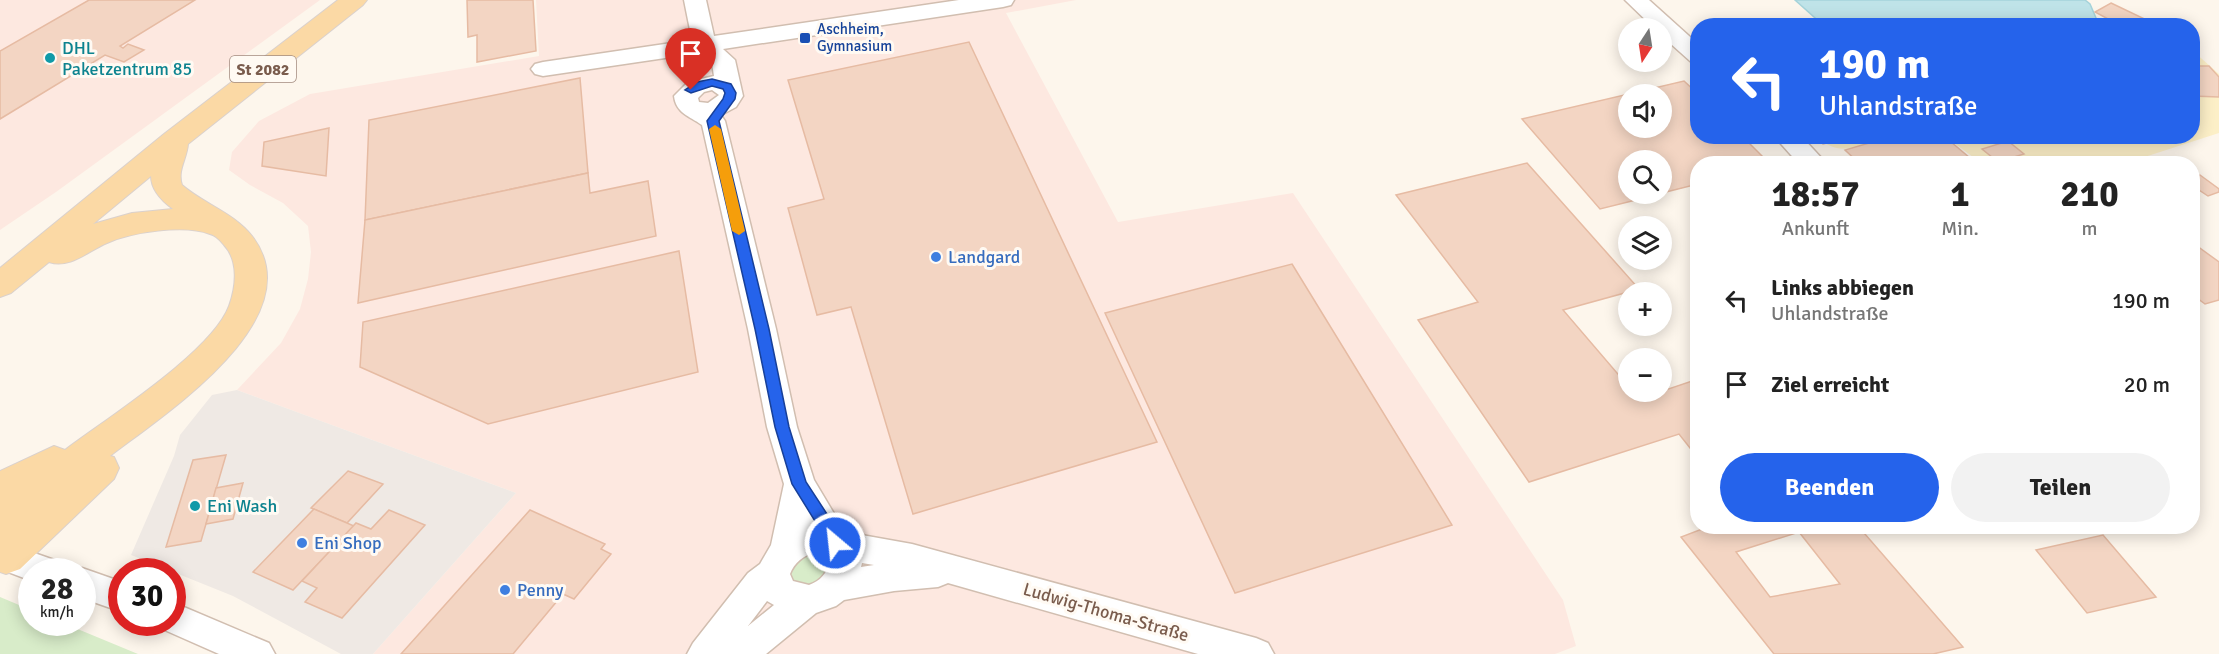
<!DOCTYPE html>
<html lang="de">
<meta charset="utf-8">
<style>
:root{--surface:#fff;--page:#f2f2f2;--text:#222;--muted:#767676;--accent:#2563eb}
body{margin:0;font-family:Signika,sans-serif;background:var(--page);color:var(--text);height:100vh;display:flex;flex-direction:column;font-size:22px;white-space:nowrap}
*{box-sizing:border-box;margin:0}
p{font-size:20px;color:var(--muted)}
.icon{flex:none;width:33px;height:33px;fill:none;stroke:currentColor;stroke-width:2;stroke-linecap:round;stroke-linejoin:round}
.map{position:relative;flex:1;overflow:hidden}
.details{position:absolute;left:1690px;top:156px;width:510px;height:378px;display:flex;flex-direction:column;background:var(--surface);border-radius:24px;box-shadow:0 3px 15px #0003}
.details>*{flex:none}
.guide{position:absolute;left:1690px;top:18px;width:510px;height:126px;border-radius:24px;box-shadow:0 3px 15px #0003;background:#2563eb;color:#fff;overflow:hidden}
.needle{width:39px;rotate:192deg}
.fabs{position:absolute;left:1618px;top:18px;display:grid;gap:12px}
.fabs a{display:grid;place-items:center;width:54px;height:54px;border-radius:50%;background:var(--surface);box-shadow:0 3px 15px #0003;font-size:30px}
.speed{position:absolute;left:18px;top:558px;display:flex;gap:12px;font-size:30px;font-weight:700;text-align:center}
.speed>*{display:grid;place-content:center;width:78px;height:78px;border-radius:50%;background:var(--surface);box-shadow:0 3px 15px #0003;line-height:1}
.speed small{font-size:15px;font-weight:400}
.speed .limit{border:9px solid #d22;background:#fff;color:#111}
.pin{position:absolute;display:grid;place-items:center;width:51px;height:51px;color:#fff;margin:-62px -26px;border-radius:50% 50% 50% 0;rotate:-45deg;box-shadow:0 0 6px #0007}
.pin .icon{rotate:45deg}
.me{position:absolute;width:66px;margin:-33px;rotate:332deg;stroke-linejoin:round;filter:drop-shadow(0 0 4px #0008)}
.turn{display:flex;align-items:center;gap:21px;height:126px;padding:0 30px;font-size:27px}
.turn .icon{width:78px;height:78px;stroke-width:2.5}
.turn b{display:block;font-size:42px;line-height:51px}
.eta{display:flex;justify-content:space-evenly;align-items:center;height:102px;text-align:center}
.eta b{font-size:36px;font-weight:800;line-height:42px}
.cta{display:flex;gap:12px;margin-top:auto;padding:12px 30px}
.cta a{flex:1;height:69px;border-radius:36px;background:var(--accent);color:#fff;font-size:24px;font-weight:800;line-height:69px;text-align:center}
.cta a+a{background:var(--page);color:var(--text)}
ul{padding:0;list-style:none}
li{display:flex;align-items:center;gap:18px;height:84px;padding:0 30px}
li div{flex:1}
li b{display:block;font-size:22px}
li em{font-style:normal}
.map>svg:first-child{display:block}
.commercial{fill:#fde8e0}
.industrial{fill:#efe9e4}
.green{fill:#d8ecc9}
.sand{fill:#fcefc7}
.water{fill:#bfe3e8;stroke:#a5d3da;stroke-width:1.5}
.building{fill:#f3d5c3;stroke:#e6bba3;stroke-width:1.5;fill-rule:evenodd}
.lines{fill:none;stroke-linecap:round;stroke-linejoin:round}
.minor-casing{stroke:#d1beb0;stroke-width:3}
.major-casing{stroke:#dad1cd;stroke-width:2}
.minor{fill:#fff;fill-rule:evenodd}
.major{fill:#fbd9a5;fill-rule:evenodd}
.route{fill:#2563eb;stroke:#184099;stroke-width:1.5}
.slow{fill:#f59e0b}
.transit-dot{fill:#1a4fb4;stroke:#fffaf3;stroke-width:2}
.culture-dot{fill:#0f9aa8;stroke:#fffaf3;stroke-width:2}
.shop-dot{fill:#3f7fe0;stroke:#fffaf3;stroke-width:2}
.labels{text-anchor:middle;stroke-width:6;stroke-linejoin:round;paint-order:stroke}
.far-transit-label{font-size:15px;fill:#164399;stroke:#fffaf3;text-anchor:start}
.shield{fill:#fffaf3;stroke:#a28b7f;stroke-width:1.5}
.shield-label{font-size:16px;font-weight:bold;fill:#7a5c4d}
.culture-label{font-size:18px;fill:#0d838f;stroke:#fffaf3;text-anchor:start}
.shop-label{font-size:18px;fill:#366cbe;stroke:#fffaf3;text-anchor:start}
.street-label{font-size:18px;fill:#7a5c4d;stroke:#fffaf3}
</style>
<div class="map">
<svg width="2219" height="654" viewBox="0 0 2219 654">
<rect width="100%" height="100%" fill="#fdf6ec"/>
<g class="commercial">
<path d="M0,0H320L56,192L0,230Z"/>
<path d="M536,0H1076L1006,13L1118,222L1293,193L1563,600L1576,646L1555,654H373L516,493L237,390L281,343L300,309L308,279L311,252L308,226L283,203L250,185L229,170L232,152L259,121L310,94L539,56Z"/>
</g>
<path class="industrial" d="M237,390L516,493L373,654H341L233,596L131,555L174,456L180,435L212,395Z"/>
<g class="green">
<path d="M816,552C831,555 829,563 827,576C814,583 790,595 791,568L800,556Z"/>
<path d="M0,597L31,610L32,622L63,623L138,654H0Z"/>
</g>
<g class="sand">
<path d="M2193,51L2219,74V133L2126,163H1981L1946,137L2193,136Z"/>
<path d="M1817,137H1888C1860,145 1842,159 1817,137Z"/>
</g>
<path class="water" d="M1795,0H2085L2090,4L2099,25H1823Z"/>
<g class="building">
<path d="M89,0H195L120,46L123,48L128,44L144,50L124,62L105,55L0,119V51Z"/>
<path d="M467,0H533L536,51L477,62V35L468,37Z"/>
<path d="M2111,3L2151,22L2145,26H2121L2095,12Z"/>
<path d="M969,42L1157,442L913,514L851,307L817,315L788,208L824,199L788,80Z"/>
<path d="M2193,66H2209L2219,77V97L2193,96Z"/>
<path d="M580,78L588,173L365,220L369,120Z"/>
<path d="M1684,81L1698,94V136H1742L1770,164H1698V184L1662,193V160H1629V194H1660L1600,209L1522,119ZM1629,94H1662V128H1629Z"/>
<path d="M329,128L326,176L262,166L264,142Z"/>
<path d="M1815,136H1842L1844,139L1823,144Z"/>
<path d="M1893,136H1944L1977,164H1860L1845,150Z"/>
<path d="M2008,141L2024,154L1998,162L1982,149Z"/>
<path d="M1527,163L1639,289L1563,310L1629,387V392H1633L1639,399L1698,379V458L1679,434L1529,482L1418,320L1478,302L1396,195Z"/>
<path d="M588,173L590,193L648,181L656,236L358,303L365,220Z"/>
<path d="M2200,175L2219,189V192L2208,196L2193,186V178Z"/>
<path d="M2193,243L2219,262V300L2205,304L2193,295Z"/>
<path d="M679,251L698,372L488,424L360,367L363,322Z"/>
<path d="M1292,264L1452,525L1235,593L1105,313Z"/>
<path d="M226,455L201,541L166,547L193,460Z"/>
<path d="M348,471L383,484L347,523L311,508Z"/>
<path d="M243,483L233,519L206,524L216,488Z"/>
<path d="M314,509L354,526L293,590L253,572Z"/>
<path d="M389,510L425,525L342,618L305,602L317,588L302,581L356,523L371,529Z"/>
<path d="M530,510L605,544L601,549L611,554L574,599L563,594L513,654H401Z"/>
<path d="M1710,526H1858L1963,647L1933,654H1774L1681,537ZM1799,532L1840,584L1770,597L1736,552Z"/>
<path d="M2103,535L2156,597L2087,613L2036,550Z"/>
</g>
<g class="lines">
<g class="minor-casing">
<g id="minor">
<path d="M684,0H706L714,36L959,0H1014L1011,5L1003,7L723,49L735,60L743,96L736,107L721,115L725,121L776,329L797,427L814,480L845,532L912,544L1256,638L1268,643L1274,654H1198L948,583L938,587L894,591L844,600L836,606L816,613L766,654H687L693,643L748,573L760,564L771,545L784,484L767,427L748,329L702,125C689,116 676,113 674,96L688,82L714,76L712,63L699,53L543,76L535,74L531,69L535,64L543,62L692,40ZM712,90L719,95L708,103L699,102L698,98L704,92ZM815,552L824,554L828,558C830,571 821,581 809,585L793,581L790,574C794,563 804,555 815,552ZM862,563L874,565L861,567ZM767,601L774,605L748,626Z"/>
<path d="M1625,0H1649L1698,44V63L1690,61L1662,36V28H1654Z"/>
<path d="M1774,136H1801L1827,164H1799Z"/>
<path d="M0,541L60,562L64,572H32V581L0,569Z"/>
<path d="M82,568L122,582V612L82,598V572H73Z"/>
<path d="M172,602L269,643L275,654H219L160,628L157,622H172Z"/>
</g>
</g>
<g class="major-casing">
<path id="major" d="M338,0H367L363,5L188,144C187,159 177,170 182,185C204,204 234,213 252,236C315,318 163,415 110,456L114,457L119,468L114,479L20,569L6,574L0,572V471L54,446L65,450C106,419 212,352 229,306C236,287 239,261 224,245C221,241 215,235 210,234C184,224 132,232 107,243C88,251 70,269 49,262L11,293L0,297V268L164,134ZM151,176C151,190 162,201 173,209L132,213L93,224Z"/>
</g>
<use href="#minor" class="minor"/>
<use href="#major" class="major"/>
</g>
<path class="route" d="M712,79L731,84L736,93L735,99L719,121L769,329L789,427L806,482L827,514L836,535L843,543L840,547L835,549L824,545L815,521L792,484L775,427L755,329L707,121L723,99L725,93L723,89L712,86L691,93L685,90L697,82Z"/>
<path class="slow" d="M715,125L721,129L745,231L739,235L732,231L709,129Z"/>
<rect class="transit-dot" x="799" y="32" width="12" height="12" rx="3"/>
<g class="culture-dot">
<circle cx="50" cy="58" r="6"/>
<circle cx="195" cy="506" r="6"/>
</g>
<g class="shop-dot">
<circle cx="936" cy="257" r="6"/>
<circle cx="302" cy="543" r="6"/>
<circle cx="505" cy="590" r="6"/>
</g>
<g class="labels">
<g class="far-transit-label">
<text x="817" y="34">Aschheim,<tspan x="817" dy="17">Gymnasium</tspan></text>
</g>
<rect class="shield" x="230" y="56" width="66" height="26" rx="4.5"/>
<g class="shield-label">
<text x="263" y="75">St 2082</text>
</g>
<g class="culture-label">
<text x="62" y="54">DHL<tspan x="62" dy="21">Paketzentrum 85</tspan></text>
<text x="207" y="512">Eni Wash</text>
</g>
<g class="shop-label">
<text x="948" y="263">Landgard</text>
<text x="314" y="549">Eni Shop</text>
<text x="517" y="596">Penny</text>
</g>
<g class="street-label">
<text transform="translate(1106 612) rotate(16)" y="6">Ludwig-Thoma-Straße</text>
</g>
</g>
</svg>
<div class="fabs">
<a><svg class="needle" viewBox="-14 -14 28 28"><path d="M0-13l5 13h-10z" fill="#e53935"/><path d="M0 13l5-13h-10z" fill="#767676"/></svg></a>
<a><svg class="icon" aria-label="sound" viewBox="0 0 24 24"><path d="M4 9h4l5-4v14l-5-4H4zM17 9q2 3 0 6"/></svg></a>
<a><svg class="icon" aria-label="search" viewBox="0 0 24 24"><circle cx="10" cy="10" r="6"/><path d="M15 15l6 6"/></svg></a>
<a><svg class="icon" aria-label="layers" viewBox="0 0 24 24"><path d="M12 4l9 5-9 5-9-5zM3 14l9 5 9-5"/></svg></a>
<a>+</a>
<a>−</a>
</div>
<div class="speed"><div>28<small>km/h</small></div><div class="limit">30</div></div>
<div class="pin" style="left:691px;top:90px;background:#d93025"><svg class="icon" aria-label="arrive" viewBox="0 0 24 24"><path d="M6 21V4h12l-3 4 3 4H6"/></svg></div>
<svg class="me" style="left:835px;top:543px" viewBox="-20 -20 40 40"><circle r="17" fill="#2563eb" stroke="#fff" stroke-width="3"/><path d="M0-11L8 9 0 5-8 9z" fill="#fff"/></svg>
<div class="guide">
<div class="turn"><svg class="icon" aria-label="left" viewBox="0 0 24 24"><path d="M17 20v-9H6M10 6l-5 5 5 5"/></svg><div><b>190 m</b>Uhlandstraße</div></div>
</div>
<section class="details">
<div class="eta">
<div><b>18:57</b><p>Ankunft</p></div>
<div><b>1</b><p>Min.</p></div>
<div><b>210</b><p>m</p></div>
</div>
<ul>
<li><svg class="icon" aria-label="left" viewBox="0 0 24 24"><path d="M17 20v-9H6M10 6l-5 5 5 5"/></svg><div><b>Links abbiegen</b><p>Uhlandstraße</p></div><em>190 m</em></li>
<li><svg class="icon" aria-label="arrive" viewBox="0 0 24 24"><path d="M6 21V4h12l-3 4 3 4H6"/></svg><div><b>Ziel erreicht</b></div><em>20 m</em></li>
</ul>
<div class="cta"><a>Beenden</a><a>Teilen</a></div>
</section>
</div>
